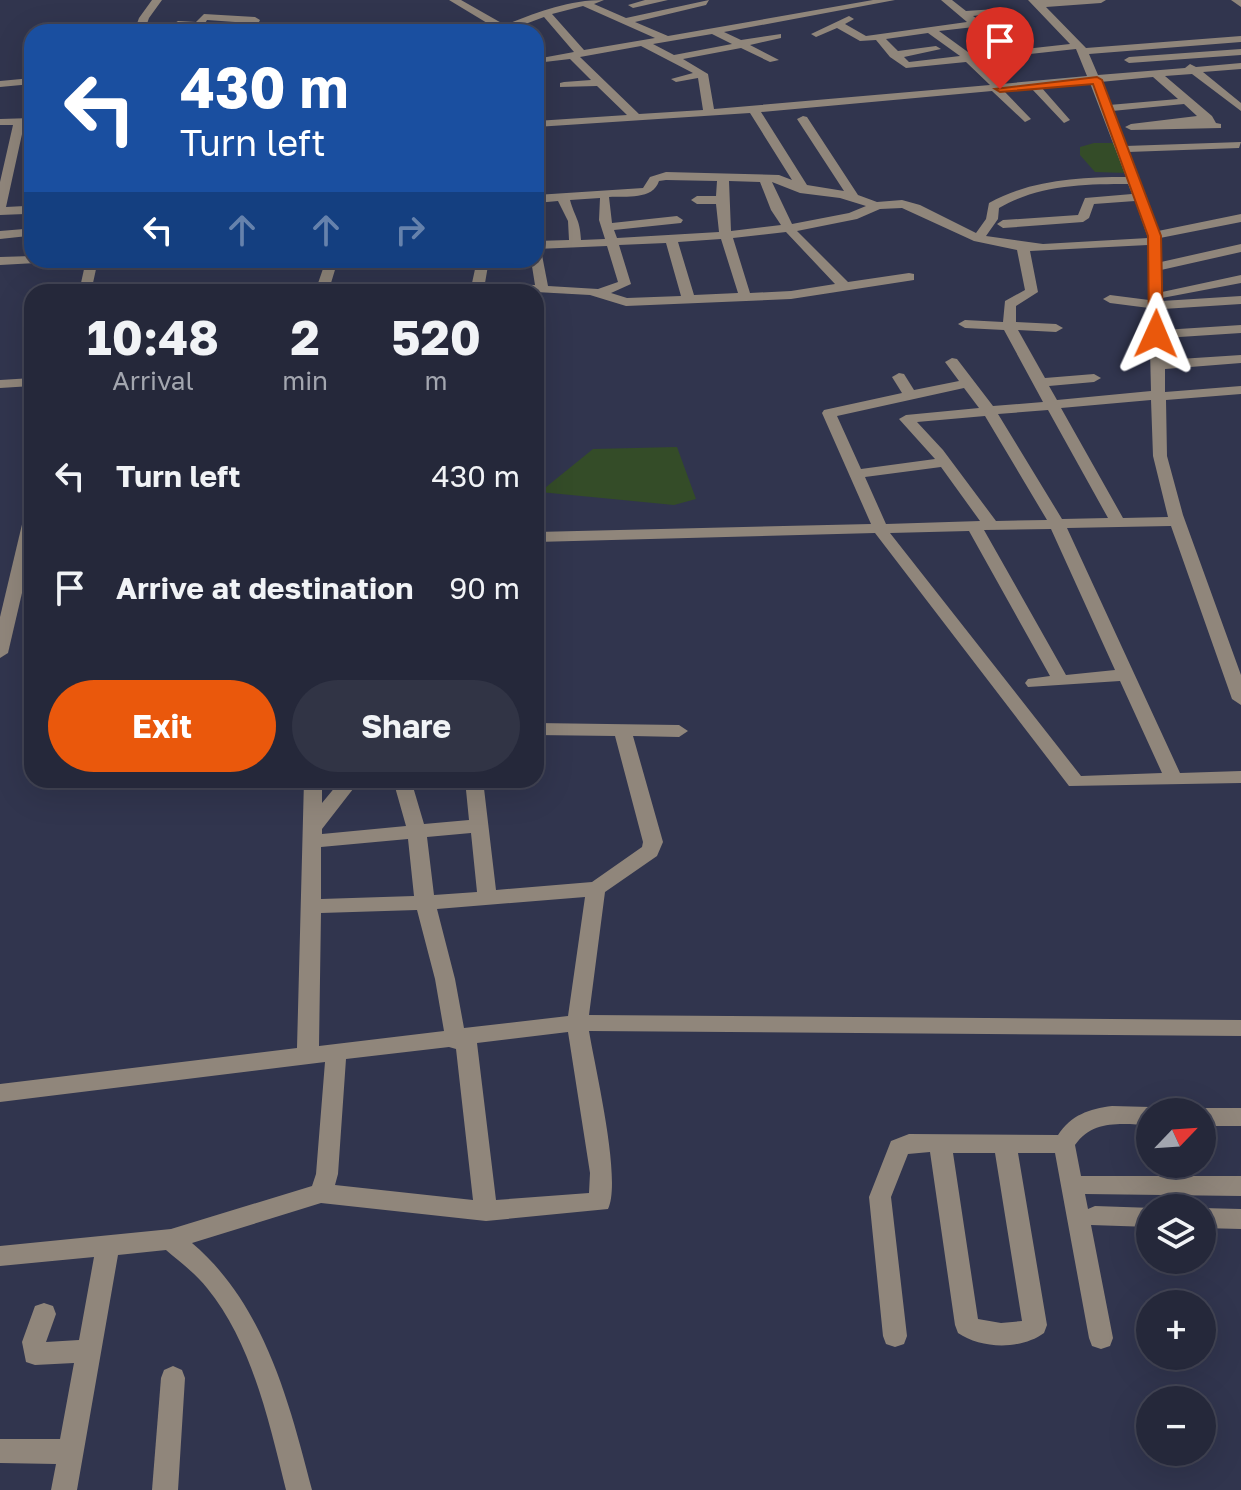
<!DOCTYPE html>
<meta charset="utf-8">
<style>
:root{--surface:#25283a;--page:#313445;--text:#f1f3f6;--muted:#a3a6af;--line:#424454;--accent:#ea580c}
body{margin:0;font-family:"Golos Text",sans-serif;background:var(--page);color:var(--text);height:100vh;display:flex;flex-direction:column;font-size:30px;white-space:nowrap}
*{box-sizing:border-box;margin:0}
p{font-size:26px;color:var(--muted)}
.icon{flex:none;width:44px;height:44px;fill:none;stroke:currentColor;stroke-width:2;stroke-linecap:round;stroke-linejoin:round}
.map{position:relative;flex:1;overflow:hidden}
.drawer{position:absolute;left:24px;top:284px;width:520px;height:504px;display:flex;flex-direction:column;background:var(--surface);border-radius:24px;box-shadow:0 8px 32px #0002,0 0 0 2px var(--line)}
.drawer>*{flex:none}
.banner{position:absolute;left:24px;top:24px;width:520px;height:244px;border-radius:24px;box-shadow:0 8px 32px #0002,0 0 0 2px var(--line);background:#1a4fa0;color:#fff;overflow:hidden}
.needle{width:52px;rotate:65deg}
.buttons{position:absolute;left:1136px;top:1098px;display:grid;gap:16px}
.buttons a{display:grid;place-items:center;width:80px;height:80px;border-radius:50%;background:var(--surface);box-shadow:0 8px 32px #0002,0 0 0 2px var(--line);font-size:40px}
.pin{position:absolute;display:grid;place-items:center;width:68px;height:68px;color:#fff;margin:-82px -34px;border-radius:50% 50% 50% 0;rotate:-45deg;box-shadow:0 0 8px #0007}
.pin .icon{rotate:45deg}
.me{position:absolute;width:88px;margin:-44px;rotate:1deg;stroke-linejoin:round;filter:drop-shadow(0 0 6px #0008)}
.turn{display:flex;align-items:center;gap:28px;height:168px;padding:0 24px;font-size:36px}
.turn .icon{width:104px;height:104px;stroke-width:2.5}
.turn b{display:block;font-size:56px;line-height:68px}
.lanes{display:flex;align-items:center;height:76px;padding:0 24px;background:#0003;justify-content:center;gap:40px;direction:ltr}
.lanes .off{opacity:.35}
.eta{display:flex;justify-content:space-evenly;align-items:center;height:136px;text-align:center}
.eta b{font-size:48px;font-weight:700;line-height:56px}
.cta{display:flex;gap:16px;margin-top:auto;padding:16px 24px}
.cta a{flex:1;height:92px;border-radius:48px;background:var(--accent);color:#fff;font-size:32px;font-weight:700;line-height:92px;text-align:center}
.cta a+a{background:var(--page);color:var(--text)}
ul{padding:0;list-style:none}
li{display:flex;align-items:center;gap:24px;height:112px;padding:0 24px}
li div{flex:1}
li b{display:block;font-size:30px}
li em{font-style:normal}
.map>svg:first-child{display:block}
.green{fill:#344c28}
.lines{fill:none;stroke-linecap:round;stroke-linejoin:round}
.minor{fill:#90867b;fill-rule:evenodd}
.route{fill:#ea580c;stroke:#983908;stroke-width:2}
</style>
<div class="map">
<svg width="1241" height="1490" viewBox="0 0 1241 1490">
<rect width="100%" height="100%" fill="#31354e"/>
<g class="green">
<path d="M1094,143H1114L1126,173L1095,172L1080,155V147Z"/>
<path d="M677,447L696,499L674,505L540,492L593,449Z"/>
</g>
<g class="lines">
<g class="minor">
<path d="M152,0H162L149,18L144,32H134L139,18Z"/>
<path d="M449,0H461L505,25C538,12 568,0 604,0L594,4L626,18L709,0L706,5L635,22L668,36L873,0H895L724,32L741,40L781,34V38L750,45L779,60L770,62L741,48L683,59L708,74L714,109L990,85L966,62L906,68L890,57L876,40L860,41L837,28L816,37L811,34L849,16L854,19L845,24L866,36L967,22L941,0H952L966,11L996,9V13L973,16L982,22L1021,19V23L987,27L1016,50L1070,44L1028,0H1106L1101,3L1046,7L1086,48L1241,36V42L1089,54L1098,75L1185,68L1190,64L1196,67L1241,63V69L1203,72L1241,103V111L1192,74L1165,76L1212,116L1216,123L1221,124V128L1131,130L1125,127L1131,124L1197,116L1184,104L1112,111L1125,146L1241,142L1239,148L1128,152L1158,231L1241,214V222L1160,238L1161,262L1241,244V252L1161,270L1162,292L1241,275V283L1162,298V301L1241,296V304L1163,309V330L1241,325V333L1164,338V360L1241,355V363L1165,369V392L1241,386V394L1166,400L1167,456L1183,515L1241,675V705L1232,699L1171,526L1067,528L1180,773L1241,771V783L1069,786L875,533L536,542V532L871,524L822,413L824,410L902,393L892,377L899,373L904,374L914,390L959,381L945,362L952,358L957,359L993,406L1043,402L1004,330L965,328L958,324L965,320L1003,322L1005,301L1025,290L1017,250L974,241L902,208L880,209L857,219L797,231L848,282L909,273L914,274V280L791,299L626,306L590,295L536,292H315L326,260H338L331,283H472L477,260H489L485,283L535,285L531,260H536V251L542,255L548,286L598,289L618,282L607,246L536,249V241L569,240L568,221L558,201L536,203V195L643,188L650,177L666,172L779,175L792,180L750,113L536,127V121L627,115L597,86L560,87V83L564,82L591,80L570,59L536,63V59L574,52L544,17L512,29L514,32H502ZM583,6L655,38L584,50L552,14ZM974,27L1004,51L972,55L939,31ZM928,33L960,56L909,62L904,57L941,49L936,46L898,51L886,39ZM712,34L732,44L674,55L653,44ZM641,46L693,73L671,79L676,82L698,78L703,110L639,114L580,57ZM1076,49L1087,76L1001,84L976,60ZM1153,77L1178,99L1109,105L1100,82ZM1090,83L1126,177C1079,177 1030,180 989,203L986,219L976,233L920,205L902,200L877,202L858,195L807,117L803,116L797,119L844,191L807,185L761,112L992,91L1025,122L1031,119L1004,91L1031,88L1064,123L1070,120L1041,87ZM666,180L717,181L716,196H697L691,200L697,204H716L719,232L617,238L614,230L681,223L683,220L677,216L612,223L609,197C626,196 653,200 659,181ZM729,181L760,182L771,210L781,225L731,231ZM772,182L800,193L840,198L866,206L849,213L792,224ZM1128,184L1132,194L1085,198L1078,215L1003,220L997,224L1003,228L1083,222L1089,218L1094,204L1135,201L1148,238L1043,244L986,236L998,219L999,208C1038,185 1085,184 1128,184ZM600,198L599,220L605,239L581,240C580,219 575,218 570,200ZM786,232L835,284L791,291L750,293L733,238ZM721,239L738,293L694,295L678,242ZM666,243L681,296L627,298L611,293L631,284L619,245ZM1148,245L1149,300L1110,295L1103,299L1110,303L1149,308L1151,391L1057,400L1049,386L1094,382L1101,378L1094,374L1045,378L1018,330L1056,332L1063,328L1056,324L1016,322V306L1038,292L1030,251ZM964,388L979,408L906,415L899,419L935,459L861,469L837,416ZM1151,400L1153,456L1168,517L1123,518L1061,408ZM1048,410L1108,518L1062,519L998,414ZM985,416L1047,520L996,521L943,450L917,422ZM941,467L980,521L886,524L865,477ZM1051,529L1115,670L1066,675L984,530ZM969,531L1050,676L1028,679L1025,683L1028,687L1120,681L1162,773L1081,776L890,533Z"/>
<path d="M645,0H668L633,8L628,5Z"/>
<path d="M1231,0H1241V7Z"/>
<path d="M204,14L255,17L260,20L254,32H244L249,23L207,20L200,32H190L193,28L173,24L178,21L196,22Z"/>
<path d="M1241,49V55L1129,63L1124,60L1129,57Z"/>
<path d="M32,78V84L0,87V81Z"/>
<path d="M32,118V124L24,125L6,207L25,206L31,210L25,214L0,215V182L13,125H0V119Z"/>
<path d="M24,229L28,230V236L0,239V231Z"/>
<path d="M32,256V260H38L36,263L0,265V257Z"/>
<path d="M86,260H98L91,292H79Z"/>
<path d="M32,378V386L0,388V380Z"/>
<path d="M32,511V550L8,653L0,658V617L24,516Z"/>
<path d="M536,723L679,725L688,731L679,737L633,736L663,842L657,856L605,892L589,1015L1241,1020V1036L589,1031C595,1068 622,1180 608,1209L486,1221L321,1203L192,1243C264,1304 289,1401 312,1490H286C269,1422 252,1343 207,1288C196,1274 180,1262 166,1250L118,1255L77,1490H51L56,1464L0,1463V1439H60L74,1363L35,1365L26,1362L22,1342L35,1306L44,1303L53,1306L56,1314L46,1342L79,1340L94,1257L0,1266V1246L171,1229L312,1186L316,1174L325,1062L0,1102V1084L297,1048L304,780H322V803L341,780H360L322,829V834L406,826L393,780H411L424,824L469,820L465,780H483L496,890L592,882L642,847L643,842L615,736L536,735ZM471,833L477,892L434,895L427,837ZM408,839L414,896L321,899V847ZM585,897L568,1016L464,1028L455,979L437,909ZM417,910L435,979L444,1031L319,1046L321,913ZM568,1032L590,1173L589,1193L496,1200L477,1043ZM449,1047L456,1049L473,1200L335,1185L338,1174L346,1059Z"/>
<path d="M1112,1106L1150,1107L1159,1112H1150V1125C1122,1124 1093,1119 1075,1145L1081,1176H1241V1196L1085,1194L1088,1209L1095,1206L1153,1208H1150V1227L1091,1225L1113,1338L1110,1346L1101,1349L1092,1346L1089,1338L1055,1153H1018L1047,1325L1044,1333C1021,1350 981,1349 958,1333L955,1325L930,1152L908,1154L891,1197L907,1336L904,1344L895,1347L886,1344L883,1336L869,1197L891,1141L909,1134L1058,1135C1071,1115 1089,1109 1112,1106ZM953,1153H995L1022,1321L1001,1323L978,1319Z"/>
<path d="M1202,1108H1241V1126H1202V1112H1193Z"/>
<path d="M1202,1208L1241,1209V1229L1202,1228Z"/>
<path d="M173,1366L182,1370L185,1378L178,1490H152L161,1378L164,1370Z"/>
</g>
</g>
<path class="route" d="M1097,77L1102,80L1161,236L1163,334L1156,338L1149,334L1148,236L1093,84L1000,92L995,89Z"/>
</svg>
<div class="buttons">
<a><svg class="needle" viewBox="-14 -14 28 28"><path d="M0-13l5 13h-10z" fill="#e53935"/><path d="M0 13l5-13h-10z" fill="#a3a6af"/></svg></a>
<a><svg class="icon" aria-label="layers" viewBox="0 0 24 24"><path d="M12 4l9 5-9 5-9-5zM3 14l9 5 9-5"/></svg></a>
<a>+</a>
<a>−</a>
</div>
<div class="pin" style="left:1000px;top:89px;background:#d93025"><svg class="icon" aria-label="arrive" viewBox="0 0 24 24"><path d="M6 21V4h12l-3 4 3 4H6"/></svg></div>
<svg class="me" style="left:1156px;top:334px" viewBox="-20 -20 40 40"><path d="M0-17L14 15 0 8-14 15z" fill="#ea580c" stroke="#fff" stroke-width="4"/></svg>
<div class="banner">
<div class="turn"><svg class="icon" aria-label="left" viewBox="0 0 24 24"><path d="M17 20v-9H6M10 6l-5 5 5 5"/></svg><div><b>430 m</b>Turn left</div></div>
<div class="lanes"><svg class="icon" aria-label="left" viewBox="0 0 24 24"><path d="M17 20v-9H6M10 6l-5 5 5 5"/></svg><svg class="icon off" aria-label="ahead" viewBox="0 0 24 24"><path d="M12 20V5M6 11l6-6 6 6"/></svg><svg class="icon off" aria-label="ahead" viewBox="0 0 24 24"><path d="M12 20V5M6 11l6-6 6 6"/></svg><svg class="icon off" aria-label="right" viewBox="0 0 24 24"><path d="M7 20v-9h11M14 6l5 5-5 5"/></svg></div>
</div>
<section class="drawer">
<div class="eta">
<div><b>10:48</b><p>Arrival</p></div>
<div><b>2</b><p>min</p></div>
<div><b>520</b><p>m</p></div>
</div>
<ul>
<li><svg class="icon" aria-label="left" viewBox="0 0 24 24"><path d="M17 20v-9H6M10 6l-5 5 5 5"/></svg><div><b>Turn left</b></div><em>430 m</em></li>
<li><svg class="icon" aria-label="arrive" viewBox="0 0 24 24"><path d="M6 21V4h12l-3 4 3 4H6"/></svg><div><b>Arrive at destination</b></div><em>90 m</em></li>
</ul>
<div class="cta"><a>Exit</a><a>Share</a></div>
</section>
</div>
